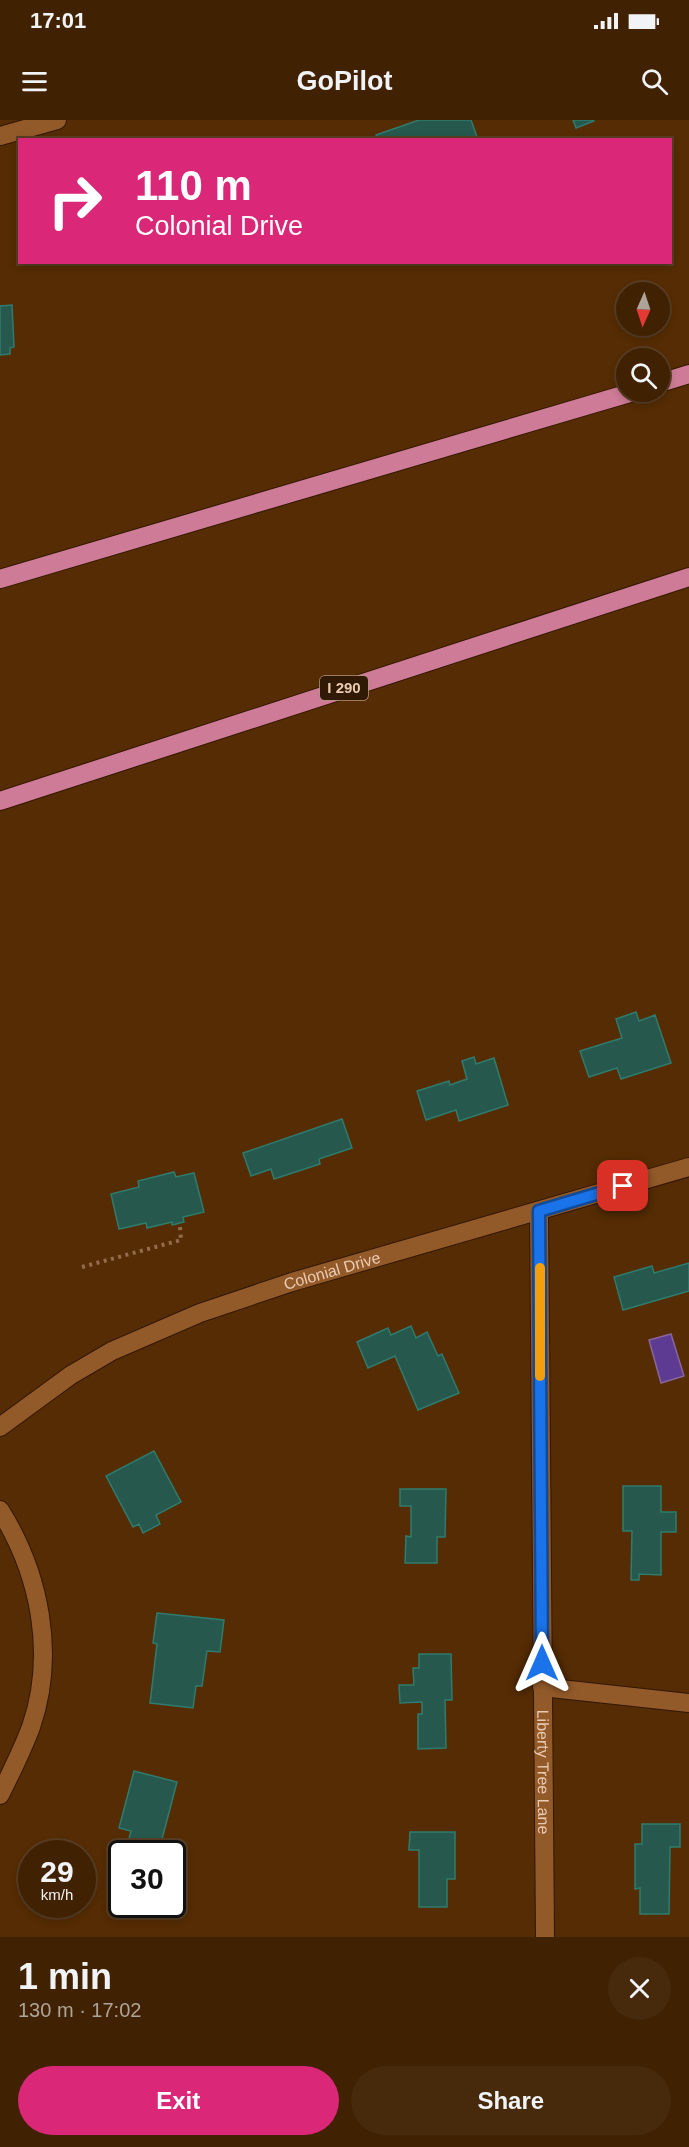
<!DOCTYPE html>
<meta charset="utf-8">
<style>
:root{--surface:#402102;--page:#47290c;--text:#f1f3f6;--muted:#aea399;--line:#593e24;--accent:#db2777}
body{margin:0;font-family:Helvetica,sans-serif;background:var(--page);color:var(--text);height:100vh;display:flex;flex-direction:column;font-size:22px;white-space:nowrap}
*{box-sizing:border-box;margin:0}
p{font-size:20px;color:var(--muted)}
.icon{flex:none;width:33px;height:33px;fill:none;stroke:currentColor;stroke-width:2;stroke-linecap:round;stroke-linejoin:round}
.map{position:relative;height:1817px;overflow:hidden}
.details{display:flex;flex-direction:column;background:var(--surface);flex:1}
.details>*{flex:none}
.banner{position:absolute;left:18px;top:18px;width:654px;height:126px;border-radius:0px;box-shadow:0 3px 9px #0003,0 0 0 2px var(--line);background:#db2777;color:#fff;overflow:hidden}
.needle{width:39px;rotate:183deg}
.fabs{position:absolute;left:616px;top:162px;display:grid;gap:12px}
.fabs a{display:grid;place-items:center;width:54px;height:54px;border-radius:50%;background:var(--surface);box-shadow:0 3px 9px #0003,0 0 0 2px var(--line);font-size:30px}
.speed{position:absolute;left:18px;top:1720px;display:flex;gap:12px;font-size:30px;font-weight:700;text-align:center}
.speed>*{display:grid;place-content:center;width:78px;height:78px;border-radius:50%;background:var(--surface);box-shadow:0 3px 9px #0003,0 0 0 2px var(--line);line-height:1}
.speed small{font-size:15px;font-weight:400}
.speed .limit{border:3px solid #111;border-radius:9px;background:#fff;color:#111}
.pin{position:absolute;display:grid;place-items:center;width:51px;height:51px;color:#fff;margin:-26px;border-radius:12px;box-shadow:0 3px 9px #0006}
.me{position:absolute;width:66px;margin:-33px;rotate:0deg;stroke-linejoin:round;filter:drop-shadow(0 0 4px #0008)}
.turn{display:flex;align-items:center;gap:21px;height:126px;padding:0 18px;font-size:27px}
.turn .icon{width:78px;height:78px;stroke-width:2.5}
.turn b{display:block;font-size:42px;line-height:51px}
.round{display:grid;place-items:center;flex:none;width:63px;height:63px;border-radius:32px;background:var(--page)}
.summary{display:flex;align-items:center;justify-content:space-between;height:102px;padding:0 18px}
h1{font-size:36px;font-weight:800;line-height:45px}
.button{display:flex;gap:12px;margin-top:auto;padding:12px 18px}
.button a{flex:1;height:69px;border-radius:36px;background:var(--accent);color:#fff;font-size:24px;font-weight:800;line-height:69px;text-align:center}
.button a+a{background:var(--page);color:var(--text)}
.status{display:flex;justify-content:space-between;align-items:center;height:42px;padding:0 30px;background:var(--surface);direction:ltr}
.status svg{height:16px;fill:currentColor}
header{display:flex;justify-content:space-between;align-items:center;height:78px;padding:0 18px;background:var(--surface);font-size:27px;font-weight:800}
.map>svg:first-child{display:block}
.water{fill:#5e3b93;stroke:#88669c;stroke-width:1.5}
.building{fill:#26584e;stroke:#2f7b6d;stroke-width:1.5}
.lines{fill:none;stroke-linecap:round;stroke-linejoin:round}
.minor-casing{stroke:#331700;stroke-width:20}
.highway-casing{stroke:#331700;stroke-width:20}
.path{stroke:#936d4b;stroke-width:4;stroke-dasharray:3 4.5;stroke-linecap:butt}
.minor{stroke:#935a29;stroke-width:18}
.highway{stroke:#cd7b96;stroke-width:18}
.route-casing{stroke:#114b97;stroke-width:15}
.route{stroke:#1a73e8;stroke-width:10}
.slow{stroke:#f59e0b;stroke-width:10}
.labels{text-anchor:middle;stroke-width:6;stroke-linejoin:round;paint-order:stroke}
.shield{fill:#301905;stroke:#b3957e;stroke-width:1.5}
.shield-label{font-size:15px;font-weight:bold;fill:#ebcab2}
.street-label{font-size:16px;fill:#ebcab2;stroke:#301905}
</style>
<div class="status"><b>17:01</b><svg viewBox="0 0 49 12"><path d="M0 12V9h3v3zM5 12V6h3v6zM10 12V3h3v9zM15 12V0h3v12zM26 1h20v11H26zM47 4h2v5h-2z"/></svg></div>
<header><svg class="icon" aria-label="menu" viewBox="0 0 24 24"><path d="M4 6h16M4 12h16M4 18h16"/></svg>GoPilot<svg class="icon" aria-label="search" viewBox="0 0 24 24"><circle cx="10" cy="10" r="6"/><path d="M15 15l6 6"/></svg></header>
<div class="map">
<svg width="689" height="1817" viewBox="0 0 689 1817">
<rect width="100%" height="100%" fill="#552c03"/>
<path class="water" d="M671,1214L684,1256L661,1263L649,1220Z"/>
<g class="building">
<path d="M419,0H471L477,17L469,20H378L376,15Z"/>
<path d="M573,0H593L594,1L576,8Z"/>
<path d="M12,185L14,227L10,228V234L0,235V186Z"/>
<path d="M636,892L639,901L655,895L671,943L621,959L617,948L589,957L580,931L622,918L616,899Z"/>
<path d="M474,937L476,944L494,938L508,985L459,1001L456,990L426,1000L417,971L449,961L450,965L467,959L462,941Z"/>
<path d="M342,999L352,1028L319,1039L320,1044L274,1059L271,1049L251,1056L243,1033Z"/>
<path d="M174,1052L176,1057L194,1053L204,1092L183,1097L184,1102L172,1105V1102L147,1108L146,1103L119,1109L111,1074L139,1067L138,1061Z"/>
<path d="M689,1143V1171L623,1190L614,1157L652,1146L654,1153Z"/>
<path d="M411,1206L416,1218L427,1212L438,1236L442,1234L459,1273L418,1290L395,1236L368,1248L357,1222L388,1208L391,1215Z"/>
<path d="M154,1331L181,1382L156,1395L160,1404L143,1413L139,1404L133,1407L106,1356Z"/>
<path d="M623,1366H661V1392H676V1412H661V1455L639,1454V1460H631L632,1411H623Z"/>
<path d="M400,1369H446L445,1417H437V1443H405L406,1416L411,1417V1386H400Z"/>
<path d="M157,1493L224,1500L220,1532L207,1531L202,1566H196L193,1588L150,1583L157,1524L153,1523Z"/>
<path d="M419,1534H451L452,1580H445L446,1628L418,1629V1594H422V1582L400,1583L399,1565H414L413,1548H419Z"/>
<path d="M134,1651L177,1662L161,1723L167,1724L165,1731L174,1733L172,1737V1734H125L131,1711L119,1708Z"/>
<path d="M642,1704H680V1727H670L669,1794H640V1768L635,1769V1724H642Z"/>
<path d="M410,1712H455V1759H447V1787H419V1730H409Z"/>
</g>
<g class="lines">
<g class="minor-casing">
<g id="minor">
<path d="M0,16L57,0"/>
<path id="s1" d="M539,1091L545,1817"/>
<path id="s2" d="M0,1307L71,1255L112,1231L200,1193L292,1162L689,1047"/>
<path d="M0,1390C40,1454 56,1534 31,1607C22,1631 11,1653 0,1675"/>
<path d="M542,1567L689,1583"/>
</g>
</g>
<g class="highway-casing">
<g id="highway">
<path d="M660,263L689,254"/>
<path d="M0,459L633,272"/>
<path d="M0,681L689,457"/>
</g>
</g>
<path class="path" d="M82,1147L181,1120L180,1107"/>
<use href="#minor" class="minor"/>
<use href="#highway" class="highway"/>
</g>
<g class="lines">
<g class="route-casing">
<path id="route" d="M542,1543L539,1091L623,1066"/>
</g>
<use href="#route" class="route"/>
<path class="slow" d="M540,1148V1256"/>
</g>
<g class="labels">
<rect class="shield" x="320" y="556" width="48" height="24" rx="4.5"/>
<g class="shield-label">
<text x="344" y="573">I 290</text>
</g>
<g class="street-label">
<text dy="6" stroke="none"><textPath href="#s2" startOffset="370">Colonial Drive</textPath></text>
<text dy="6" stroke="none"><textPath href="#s1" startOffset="561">Liberty Tree Lane</textPath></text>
</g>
</g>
</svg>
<div class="fabs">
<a><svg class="needle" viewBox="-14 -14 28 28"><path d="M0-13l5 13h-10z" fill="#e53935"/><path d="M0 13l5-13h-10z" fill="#aea399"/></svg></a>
<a><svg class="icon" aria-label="search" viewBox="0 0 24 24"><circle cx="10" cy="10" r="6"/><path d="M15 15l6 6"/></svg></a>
</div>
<div class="speed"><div>29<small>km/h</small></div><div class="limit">30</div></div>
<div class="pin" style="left:623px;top:1066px;background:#d93025"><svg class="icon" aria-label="arrive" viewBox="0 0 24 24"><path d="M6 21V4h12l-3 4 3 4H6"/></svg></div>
<svg class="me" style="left:542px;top:1543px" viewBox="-20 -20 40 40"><path d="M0-17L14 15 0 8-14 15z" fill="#1a73e8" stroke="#fff" stroke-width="4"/></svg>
<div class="banner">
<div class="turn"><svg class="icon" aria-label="right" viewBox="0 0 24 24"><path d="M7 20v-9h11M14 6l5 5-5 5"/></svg><div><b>110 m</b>Colonial Drive</div></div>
</div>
</div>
<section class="details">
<div class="summary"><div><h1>1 min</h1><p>130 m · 17:02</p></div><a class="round"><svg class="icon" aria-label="close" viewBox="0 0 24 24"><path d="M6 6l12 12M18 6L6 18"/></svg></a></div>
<div class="button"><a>Exit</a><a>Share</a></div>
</section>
